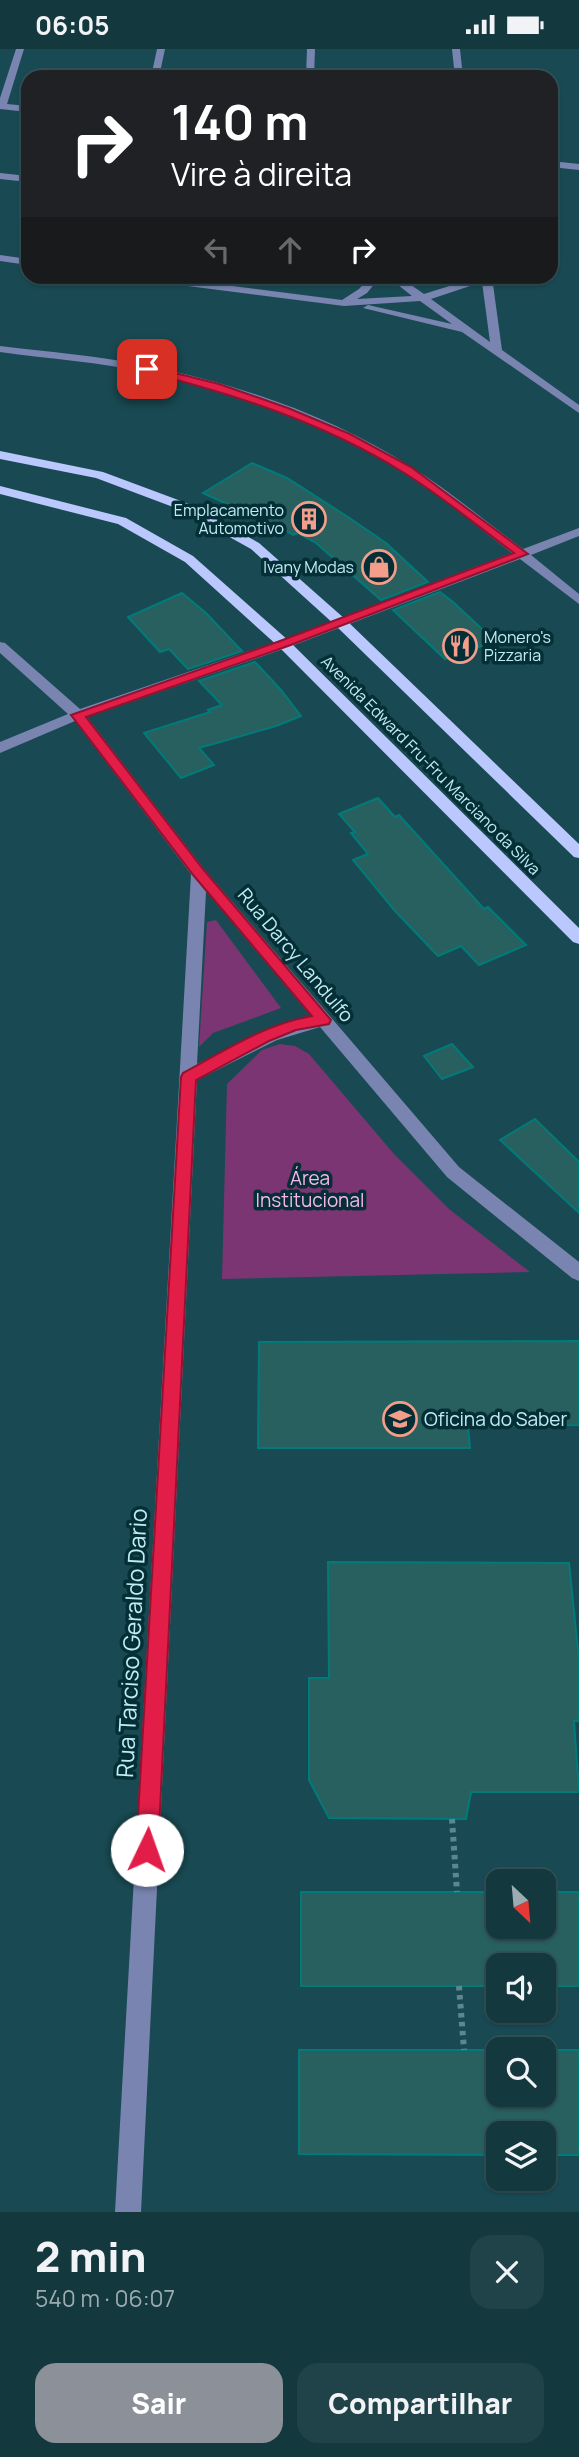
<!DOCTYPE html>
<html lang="pt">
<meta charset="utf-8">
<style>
:root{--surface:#13383e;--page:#204349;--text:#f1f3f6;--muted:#9dacb0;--line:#325258;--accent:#8c9099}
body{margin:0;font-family:Manrope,sans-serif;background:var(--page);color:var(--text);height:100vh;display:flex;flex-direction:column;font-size:26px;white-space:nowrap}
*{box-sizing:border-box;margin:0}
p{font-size:23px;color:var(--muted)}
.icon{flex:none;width:38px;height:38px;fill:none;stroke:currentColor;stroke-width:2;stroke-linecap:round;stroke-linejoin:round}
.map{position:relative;height:2163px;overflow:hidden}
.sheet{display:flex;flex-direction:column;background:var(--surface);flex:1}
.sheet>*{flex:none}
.hud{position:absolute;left:21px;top:21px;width:537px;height:214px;border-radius:21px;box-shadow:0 2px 5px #0004,0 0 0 2px var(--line);background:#202124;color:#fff;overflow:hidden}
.needle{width:46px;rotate:154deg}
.controls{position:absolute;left:486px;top:1820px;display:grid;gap:14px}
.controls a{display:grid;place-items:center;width:70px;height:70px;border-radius:14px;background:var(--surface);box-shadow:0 2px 5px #0004,0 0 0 2px var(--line);font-size:35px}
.pin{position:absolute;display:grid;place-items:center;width:60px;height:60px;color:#fff;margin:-30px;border-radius:14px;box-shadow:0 4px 10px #0006}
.me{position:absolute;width:77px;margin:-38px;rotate:3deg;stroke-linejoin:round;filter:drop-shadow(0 0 5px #0008)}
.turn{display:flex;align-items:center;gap:24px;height:147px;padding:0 35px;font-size:32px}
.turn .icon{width:91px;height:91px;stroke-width:2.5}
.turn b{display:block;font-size:49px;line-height:60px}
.lanes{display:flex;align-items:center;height:66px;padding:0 35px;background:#0003;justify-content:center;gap:35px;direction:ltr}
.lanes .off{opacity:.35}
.round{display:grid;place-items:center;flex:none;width:74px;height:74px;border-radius:21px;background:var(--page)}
.overview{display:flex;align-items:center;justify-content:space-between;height:119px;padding:0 35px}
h1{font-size:42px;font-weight:800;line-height:52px}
.button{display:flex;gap:14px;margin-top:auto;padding:14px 35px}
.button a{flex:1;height:80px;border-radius:21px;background:var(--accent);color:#fff;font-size:28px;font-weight:800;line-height:80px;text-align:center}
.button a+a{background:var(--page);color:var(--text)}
.status{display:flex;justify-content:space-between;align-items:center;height:49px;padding:0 35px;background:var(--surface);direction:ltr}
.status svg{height:19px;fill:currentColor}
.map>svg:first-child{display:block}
.green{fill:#7b3572}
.building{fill:#28605f;stroke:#017b79;stroke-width:2}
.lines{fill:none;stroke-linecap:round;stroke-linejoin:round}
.path{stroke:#5a8891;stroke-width:6;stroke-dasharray:4.5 4.5;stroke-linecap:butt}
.minor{fill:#7985b0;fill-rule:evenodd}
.major{fill:#bac8fd;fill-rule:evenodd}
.route{fill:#e11d48;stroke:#92132f;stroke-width:2}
.labels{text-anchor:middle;stroke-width:7;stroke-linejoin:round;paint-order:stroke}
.far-poi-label{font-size:16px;fill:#c2ecf5;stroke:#052f36;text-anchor:end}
.far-street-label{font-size:16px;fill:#c2ecf5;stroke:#052f36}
.street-label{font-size:19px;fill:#c2ecf5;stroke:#052f36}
.park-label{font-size:19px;fill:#fab6ee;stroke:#052f36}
.poi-label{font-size:19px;fill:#c2ecf5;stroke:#052f36;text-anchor:start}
.near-street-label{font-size:23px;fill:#c2ecf5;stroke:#052f36}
</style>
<div class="status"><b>06:05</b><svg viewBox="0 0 49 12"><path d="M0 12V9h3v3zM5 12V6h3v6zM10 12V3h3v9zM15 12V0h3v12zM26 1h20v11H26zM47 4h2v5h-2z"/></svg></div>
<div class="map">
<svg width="579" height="2163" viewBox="0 0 579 2163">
<rect width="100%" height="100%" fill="#194a53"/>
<g class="green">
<path d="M216,871L281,959L213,984L199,998L207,873Z"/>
<path d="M280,995L295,997L309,1005L394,1105L449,1160L530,1223L222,1230L227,1035L262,1001Z"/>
</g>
<g class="building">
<path d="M252,414L287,429L348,468L386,494L428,533L381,551L316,494L298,484L293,486L278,477L275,479L239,457L236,459L203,444Z"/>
<path d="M440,543L453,553L495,592L445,610L393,561Z"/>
<path d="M182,544L206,564L242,602L188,620L169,600L160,603L128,568Z"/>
<path d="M255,613L281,641L301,667L276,677L199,699L214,716L181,729L144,684L210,663L208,661L222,656L199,632Z"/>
<path d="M378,749L395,768L399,766L484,860L488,858L526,896L479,916L461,897L438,907L395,862L353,811L368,805L351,784L355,783L339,765Z"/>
<path d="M452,995L473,1018L442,1030L424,1007Z"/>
<path d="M535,1070L579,1113V1164L500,1091Z"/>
<path d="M579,1292V1376L468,1377L470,1399H258L259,1293Z"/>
<path d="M328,1513L569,1514L579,1611V1672H574L579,1743H471L466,1770L329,1769L309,1731V1629H329Z"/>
<path d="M301,1843H499V1878H544V1843H579V1937H544V1916H499V1937H301Z"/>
<path d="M299,2001H499V2046H544V2001H579V2106H544V2084H499V2106L299,2105Z"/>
</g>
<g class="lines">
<g class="path">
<path d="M452,1770L457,1843"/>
<path d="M459,1937L464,2001"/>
</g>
<g class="minor">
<path d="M16,0H24L7,55L28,57V63L0,60V49Z"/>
<path d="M157,0H165L159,28H151Z"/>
<path d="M307,0H315L314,28H306Z"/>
<path d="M452,0H460L463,28H455Z"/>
<path d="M551,112L579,115V121L551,118Z"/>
<path d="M0,124L28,127V133L0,130Z"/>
<path d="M0,206L28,210V216L0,212Z"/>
<path d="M136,228H161L342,251L359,240L370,228H380L367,244L357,250L412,247L388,228H438L433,231H404L424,245L478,228H492L502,301L579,356V364L462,283L363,259L368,256L452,275L420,252L344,257L141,231ZM482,233L490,293L431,250Z"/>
<path d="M0,297C49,303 100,307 148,317C238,335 334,368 411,418C450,442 486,473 523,500L579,479V487L531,506L579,545V555L520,510L289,598L87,668L204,820L459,1118L579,1213V1232L572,1229L447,1128L320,978L277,991L197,1031L141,2163H115L191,825L75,672L0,704V693L68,665L0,604V593L5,594L80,660L279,592L512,504C476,477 440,445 401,421C324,375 236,343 148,324C100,313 49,310 0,303ZM206,842L312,968L265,982L197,1015Z"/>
</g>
<g class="major">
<path d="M0,402L103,423L189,455L259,494L345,570L579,795V809L574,808L335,576L251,500L181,461L96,429L0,410Z"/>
<path d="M0,437L126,469L193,507L289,592L579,879V895L573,893L279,598L185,513L118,475L0,445Z"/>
</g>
</g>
<path class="route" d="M147,317L219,335L288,359L350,385L411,418L528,505L288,597L86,668L203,820L331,971L329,975L296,981L269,992L196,1031L158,1801L154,1809L147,1812L139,1809L136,1801L181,1028L183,1024C224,1002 265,975 312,967L194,827L71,666L280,592L514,504C477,477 441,446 401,422C322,373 233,345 143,322V318Z"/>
<defs>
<g id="building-ring" transform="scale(1.75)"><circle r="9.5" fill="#052f36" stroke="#f49d8b" stroke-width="1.5"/><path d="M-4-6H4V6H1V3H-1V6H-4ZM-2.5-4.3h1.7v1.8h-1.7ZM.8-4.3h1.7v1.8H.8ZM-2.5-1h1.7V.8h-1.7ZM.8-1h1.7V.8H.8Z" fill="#f49d8b"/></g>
<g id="shop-ring" transform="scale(1.75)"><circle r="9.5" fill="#052f36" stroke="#f49d8b" stroke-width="1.5"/><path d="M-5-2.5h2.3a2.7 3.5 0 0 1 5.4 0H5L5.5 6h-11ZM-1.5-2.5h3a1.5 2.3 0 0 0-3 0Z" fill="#f49d8b"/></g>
<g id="restaurant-ring" transform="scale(1.75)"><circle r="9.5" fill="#052f36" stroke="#f49d8b" stroke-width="1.5"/><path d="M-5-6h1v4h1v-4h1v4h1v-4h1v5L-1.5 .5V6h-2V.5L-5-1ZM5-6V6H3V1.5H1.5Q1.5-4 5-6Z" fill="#f49d8b"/></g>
<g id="school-ring" transform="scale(1.75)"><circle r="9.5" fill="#052f36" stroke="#f49d8b" stroke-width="1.5"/><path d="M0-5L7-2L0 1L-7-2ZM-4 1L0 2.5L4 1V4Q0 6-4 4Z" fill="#f49d8b"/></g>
</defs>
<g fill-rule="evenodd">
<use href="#building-ring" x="309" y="470"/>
<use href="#shop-ring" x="379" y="518"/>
<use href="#restaurant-ring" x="460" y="597"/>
<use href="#school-ring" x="400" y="1370"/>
</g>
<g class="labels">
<g class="far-poi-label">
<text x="284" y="467">Emplacamento<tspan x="284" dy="18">Automotivo</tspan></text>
<text x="354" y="524">Ivany Modas</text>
<text x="484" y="594" text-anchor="start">Monero's<tspan x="484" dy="18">Pizzaria</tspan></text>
</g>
<g class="far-street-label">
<text transform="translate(431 716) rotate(45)" y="6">Avenida Edward Fru-Fru Marciano da Silva</text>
</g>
<g class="street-label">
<text transform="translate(296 906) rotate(50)" y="7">Rua Darcy Landulfo</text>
</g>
<g class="park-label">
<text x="310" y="1136">Área<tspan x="310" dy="22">Institucional</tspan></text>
</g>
<g class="poi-label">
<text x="424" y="1377">Oficina do Saber</text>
</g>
<g class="near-street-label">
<text transform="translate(132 1594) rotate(-87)" y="8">Rua Tarciso Geraldo Dario</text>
</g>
</g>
</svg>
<div class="controls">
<a><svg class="needle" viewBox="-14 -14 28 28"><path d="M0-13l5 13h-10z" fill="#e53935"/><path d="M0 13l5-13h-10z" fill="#9dacb0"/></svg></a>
<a><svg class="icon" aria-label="sound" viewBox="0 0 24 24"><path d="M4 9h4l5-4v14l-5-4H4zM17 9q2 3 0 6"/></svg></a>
<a><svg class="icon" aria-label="search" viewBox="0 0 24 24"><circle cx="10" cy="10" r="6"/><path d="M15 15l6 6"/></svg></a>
<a><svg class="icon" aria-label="layers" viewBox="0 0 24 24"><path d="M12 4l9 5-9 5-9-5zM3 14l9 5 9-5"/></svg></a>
</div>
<div class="pin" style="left:147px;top:320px;background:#d93025"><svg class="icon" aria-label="arrive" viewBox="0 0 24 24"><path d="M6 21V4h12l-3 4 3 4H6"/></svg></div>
<svg class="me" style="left:147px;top:1801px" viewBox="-20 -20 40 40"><circle r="19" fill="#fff"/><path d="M0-13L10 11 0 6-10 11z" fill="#e11d48"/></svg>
<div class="hud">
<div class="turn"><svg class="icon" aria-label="right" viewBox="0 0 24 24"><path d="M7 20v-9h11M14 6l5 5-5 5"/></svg><div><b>140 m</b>Vire à direita</div></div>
<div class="lanes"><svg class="icon off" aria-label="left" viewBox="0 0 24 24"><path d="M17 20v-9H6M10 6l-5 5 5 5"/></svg><svg class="icon off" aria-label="ahead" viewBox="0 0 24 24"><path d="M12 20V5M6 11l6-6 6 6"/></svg><svg class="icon" aria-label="right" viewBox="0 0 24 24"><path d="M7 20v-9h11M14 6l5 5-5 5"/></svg></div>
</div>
</div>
<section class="sheet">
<div class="overview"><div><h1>2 min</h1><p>540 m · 06:07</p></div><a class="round"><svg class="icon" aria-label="close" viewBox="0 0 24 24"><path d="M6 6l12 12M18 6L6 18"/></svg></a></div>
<div class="button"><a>Sair</a><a>Compartilhar</a></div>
</section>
